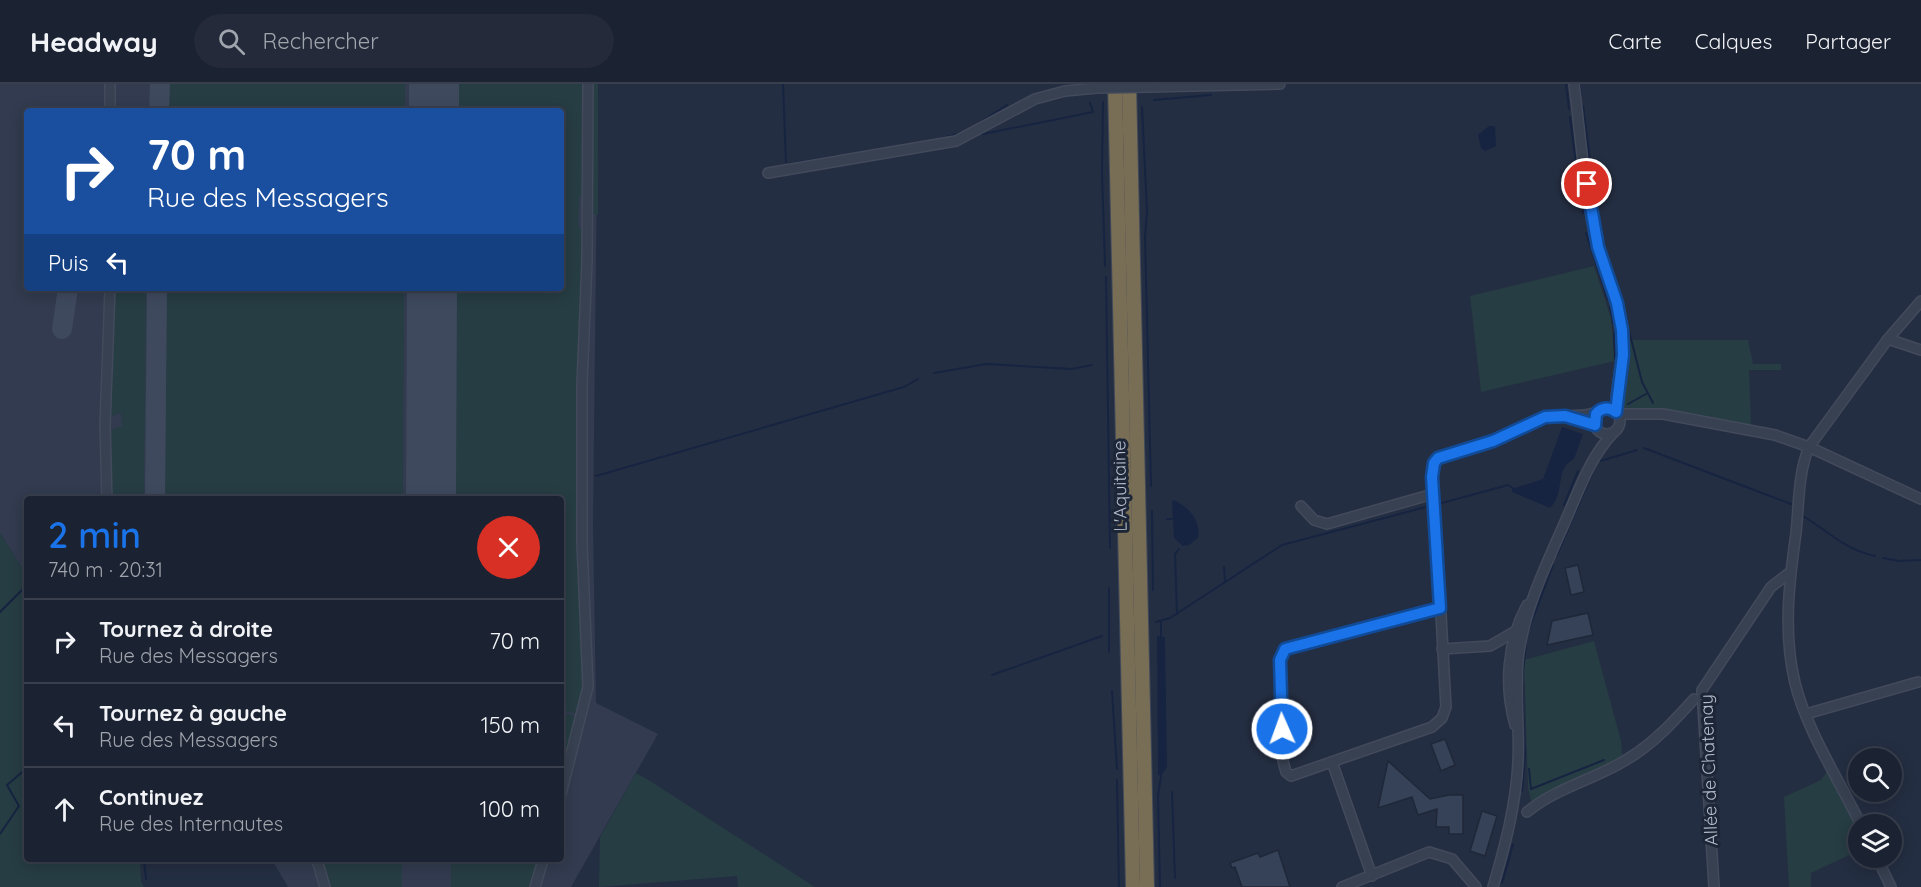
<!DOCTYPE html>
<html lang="fr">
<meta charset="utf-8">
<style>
:root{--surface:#1b2232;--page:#242a3a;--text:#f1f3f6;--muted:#a0a4ac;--line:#393f4d;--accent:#1a73e8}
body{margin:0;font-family:Quicksand,sans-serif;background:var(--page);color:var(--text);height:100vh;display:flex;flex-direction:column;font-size:22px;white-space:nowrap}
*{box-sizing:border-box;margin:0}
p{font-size:20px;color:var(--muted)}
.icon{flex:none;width:33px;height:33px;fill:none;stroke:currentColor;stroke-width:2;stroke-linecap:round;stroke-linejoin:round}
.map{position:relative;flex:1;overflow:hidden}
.details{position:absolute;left:24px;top:412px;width:540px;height:366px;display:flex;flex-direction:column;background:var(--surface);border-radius:6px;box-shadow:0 3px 15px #0003,0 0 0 2px var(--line)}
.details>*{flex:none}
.top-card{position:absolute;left:24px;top:24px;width:540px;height:183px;border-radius:6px;box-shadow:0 3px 15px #0003,0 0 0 2px var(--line);background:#1a4fa0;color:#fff;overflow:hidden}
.buttons{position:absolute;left:1848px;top:664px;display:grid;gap:12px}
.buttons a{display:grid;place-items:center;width:54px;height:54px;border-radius:50%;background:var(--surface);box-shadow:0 3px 15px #0003,0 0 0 2px var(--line);font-size:30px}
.pin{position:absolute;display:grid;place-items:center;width:51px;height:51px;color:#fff;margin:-26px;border:3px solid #fff;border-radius:50%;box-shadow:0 2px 6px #0007}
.me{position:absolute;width:66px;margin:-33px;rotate:358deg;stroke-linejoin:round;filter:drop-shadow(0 0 4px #0008)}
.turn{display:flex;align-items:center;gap:21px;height:126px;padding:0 24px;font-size:27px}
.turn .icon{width:78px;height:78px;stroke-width:2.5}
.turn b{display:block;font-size:42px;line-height:51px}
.then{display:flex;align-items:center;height:57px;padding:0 24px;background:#0003;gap:12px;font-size:22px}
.round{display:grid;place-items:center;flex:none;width:63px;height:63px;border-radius:32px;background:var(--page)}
.overview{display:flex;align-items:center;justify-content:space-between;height:102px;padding:0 24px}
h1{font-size:36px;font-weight:600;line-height:45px;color:var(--accent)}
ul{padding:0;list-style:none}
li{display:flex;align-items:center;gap:18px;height:84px;padding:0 24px;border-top:2px solid var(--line)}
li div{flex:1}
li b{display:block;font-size:22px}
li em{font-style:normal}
header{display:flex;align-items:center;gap:36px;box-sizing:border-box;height:84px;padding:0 30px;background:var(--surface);border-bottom:2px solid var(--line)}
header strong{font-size:28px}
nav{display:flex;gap:33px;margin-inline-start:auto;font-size:21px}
.search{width:420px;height:54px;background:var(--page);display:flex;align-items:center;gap:15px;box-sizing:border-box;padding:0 21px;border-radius:33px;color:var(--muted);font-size:22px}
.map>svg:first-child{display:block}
.airport{fill:#323b4f;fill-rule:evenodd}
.green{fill:#263d43}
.water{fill:#162441}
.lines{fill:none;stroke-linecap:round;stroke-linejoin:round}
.stream{stroke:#162441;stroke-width:2}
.taxiway{stroke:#3f495e;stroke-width:20}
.runway{stroke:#3f495e;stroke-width:50}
.building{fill:#364258;stroke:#1f2839;stroke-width:1.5}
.minor-casing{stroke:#424a5b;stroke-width:12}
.highway-casing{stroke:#404959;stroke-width:16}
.minor{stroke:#384151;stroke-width:9}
.highway{stroke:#786d55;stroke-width:14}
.minor-bridge-casing{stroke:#424a5b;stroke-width:12;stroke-linecap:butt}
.minor-bridge{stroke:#384151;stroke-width:9}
.route-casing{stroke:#114b97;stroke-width:15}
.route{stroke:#1a73e8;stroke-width:10}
.labels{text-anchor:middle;stroke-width:6;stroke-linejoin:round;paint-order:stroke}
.street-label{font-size:18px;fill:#b5bccc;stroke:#1d2637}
</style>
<header>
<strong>Headway</strong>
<div class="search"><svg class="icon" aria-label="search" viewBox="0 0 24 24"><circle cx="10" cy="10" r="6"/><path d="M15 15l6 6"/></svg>Rechercher</div>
<nav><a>Carte</a><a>Calques</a><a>Partager</a></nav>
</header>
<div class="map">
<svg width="1921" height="803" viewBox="0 0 1921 803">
<rect width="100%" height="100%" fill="#242e42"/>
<path class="airport" d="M0,0H598L593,440L596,619L658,650L571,803H288L272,776H561V416H27V492L0,449ZM27,27H561V204H27Z"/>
<g class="green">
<path d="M167,0H405V27H168Z"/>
<path d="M456,0H587L586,106L579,114L578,143L585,149C579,257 577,365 578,472C578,524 591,580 579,631L561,625V416H454L455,204H561V27H455Z"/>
<path d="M591,0H598V131H593L590,129Z"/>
<path d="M1594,182L1611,234L1615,277L1481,308L1470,212Z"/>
<path d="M117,204H146L144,415L107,416V347L122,342L121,329L108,333V225Z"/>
<path d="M167,204H404L403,415H165Z"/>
<path d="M1630,256H1748L1753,280H1781V286H1749L1751,341L1658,325L1625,326L1620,320L1621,314Z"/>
<path d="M0,449L27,492V776H140L141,798L144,803H0Z"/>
<path d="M1594,557L1621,657L1623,678L1533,723L1528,704L1524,576Z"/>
<path d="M561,628L579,634L561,695Z"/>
<path d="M1832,681L1858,741V767L1811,789V803H1789L1784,713L1821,696Z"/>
<path d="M636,689L650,697L815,803H738L737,792L599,803L600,753Z"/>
<path d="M317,776H402V803H324Z"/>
<path d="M451,776H538L530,803H451Z"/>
</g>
<g class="water">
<path d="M1489,42H1495L1496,62L1485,67L1481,64L1478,51Z"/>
<path d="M1562,343L1583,350L1574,375C1554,385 1566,408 1550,424L1512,408V405L1543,395Z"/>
<path d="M1174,416C1189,423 1201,437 1198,454L1189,461L1183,462L1174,454L1172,417Z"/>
<path d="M1157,552L1165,553L1167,683L1161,692L1158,691Z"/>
</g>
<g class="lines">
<g class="stream">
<path d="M783,0L786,78"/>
<path d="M1566,0L1569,25"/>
<path d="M1580,2L1581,12"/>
<path d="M1154,16L1211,11"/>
<path d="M1103,18L1102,87L1105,182"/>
<path d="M1583,22L1594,107"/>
<path d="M1142,23L1147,127L1145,153L1151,402"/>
<path d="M1570,33L1580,109"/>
<path d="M971,44L1007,21"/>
<path d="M983,50L1093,28L1090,19"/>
<path d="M940,55L964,48"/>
<path d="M845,71L868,67"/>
<path d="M788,80L836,72"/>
<path d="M1595,116L1598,134"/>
<path d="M1582,120L1583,129"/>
<path d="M1599,139L1603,158"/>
<path d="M1586,149L1608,216"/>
<path d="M1605,166L1627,236"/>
<path d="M1106,193L1110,464"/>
<path d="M1610,223L1613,239"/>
<path d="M1629,247L1642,298L1653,319"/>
<path d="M1614,249L1615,275"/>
<path d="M934,289L986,280L1072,285L1092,281"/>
<path d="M1628,320L1646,310"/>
<path d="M1644,364L1791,420"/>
<path d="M596,392L904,303L918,295"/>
<path d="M1442,419L1508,401L1514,405"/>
<path d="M1564,421L1578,387"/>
<path d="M1152,427L1153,506"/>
<path d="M1803,432C1828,447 1845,466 1875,472"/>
<path d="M1167,435H1172"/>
<path d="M1557,471L1597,378L1637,366"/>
<path d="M1883,474L1899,477L1921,476"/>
<path d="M1224,483L1225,498"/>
<path d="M1109,504V568"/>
<path d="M0,528L27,501"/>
<path d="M1177,530L1175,470L1179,465"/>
<path d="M1161,537V553"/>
<path d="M1156,538L1170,534L1282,461L1426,423"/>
<path d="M1529,545L1553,481"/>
<path d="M992,591L1102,552"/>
<path d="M1112,607L1117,685"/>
<path d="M1529,685L1531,705L1604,676"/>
<path d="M1117,696L1119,803"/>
<path d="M1522,707L1525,671L1522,596L1526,561"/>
<path d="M1172,708L1175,794"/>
<path d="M0,750L19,722L7,701L27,684"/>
<path d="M144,776L146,795"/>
<path d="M1502,799L1513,760"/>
<path d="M1160,803L1158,712L1161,692"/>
</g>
<g class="taxiway">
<path d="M159,27L160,0"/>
<path d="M62,245L68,204"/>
<path d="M155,416L157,204"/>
</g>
<g class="runway">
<path d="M434,27V0"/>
<path d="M431,416L432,204"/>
</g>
</g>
<g class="building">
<path d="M1578,481L1584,508L1571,511L1565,484Z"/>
<path d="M1588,529L1593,551L1547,561L1552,537Z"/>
<path d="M1445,655L1455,681L1441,687L1431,660Z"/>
<path d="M1388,677L1430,715L1449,711H1463V750H1449V743H1436L1437,725L1418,731L1412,713L1378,724Z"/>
<path d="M1482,727L1497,732L1485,772L1470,767Z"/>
<path d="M1278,766L1290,803H1242L1235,783L1232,784L1230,779L1258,769L1260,773Z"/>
</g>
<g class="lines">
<g class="minor-casing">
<g id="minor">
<path d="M1574,0C1581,54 1584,110 1598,163C1606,191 1619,217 1623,246C1626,274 1614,301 1616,328"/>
<path d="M1149,3L1280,0"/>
<path d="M110,27V0"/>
<path d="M768,89L956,57L1035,15L1065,7L1097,4"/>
<path d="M1888,255L1921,266"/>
<circle cx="1607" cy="337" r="13"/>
<path d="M1617,330H1663L1775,351L1809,363L1921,415"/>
<path d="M1433,410C1439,481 1442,552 1446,623L1442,634L1432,643L1291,692L1286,688L1283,677L1280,576L1285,565L1440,523"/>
<path d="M107,416L105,341L110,204"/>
<path d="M1301,422L1314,436L1327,440L1433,410L1432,385L1438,373L1493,357L1545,333L1585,331L1598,328"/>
<path d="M1442,565L1490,562L1514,548"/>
<path d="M1806,630L1918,598"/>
<path d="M1515,641C1504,602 1507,558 1527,521"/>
<path d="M1332,678L1372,792"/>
<path d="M561,710L588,603L582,459V301L587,177L588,0"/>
<path d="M1527,728C1557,703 1597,695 1629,674C1654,659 1674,637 1694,615"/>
<path d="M1861,741C1840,698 1806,645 1795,599C1783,549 1789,499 1796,449C1799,421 1798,389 1809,363L1888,255L1921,217"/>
<path d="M1877,774L1891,803"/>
<path d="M317,776L325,803"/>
<path d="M535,803L543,776"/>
<path d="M1342,803L1429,768L1452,775L1476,803"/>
<path d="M1493,803C1505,762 1516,721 1518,678C1520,642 1514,604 1519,568C1526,520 1549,475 1568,431C1581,401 1591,372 1614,348"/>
<path d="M1714,803L1702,606L1771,503L1789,489"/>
</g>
</g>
<g class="highway-casing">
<g id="highway">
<path d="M1115,0L1133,803"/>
<path d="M1129,0L1147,803"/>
</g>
</g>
<use href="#minor" class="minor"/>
<use href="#highway" class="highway"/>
<g class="minor-bridge-casing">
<path id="minor-bridge" d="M1097,4L1149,3"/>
</g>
<use href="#minor-bridge" class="minor-bridge"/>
</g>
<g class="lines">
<g class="route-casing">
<path id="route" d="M1282,645L1280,576L1285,565L1440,524L1432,393L1434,379L1438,374L1493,357L1545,333L1565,332L1595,341L1596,330C1602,323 1609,323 1616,328L1623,271L1622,246L1617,219L1598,163L1587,100"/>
</g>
<use href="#route" class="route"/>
</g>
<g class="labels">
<g class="street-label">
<text transform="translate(1120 402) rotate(-91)" y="6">L'Aquitaine</text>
<text transform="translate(1709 686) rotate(-92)" y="6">Allée de Chatenay</text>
</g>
</g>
</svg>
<div class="buttons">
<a><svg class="icon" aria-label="search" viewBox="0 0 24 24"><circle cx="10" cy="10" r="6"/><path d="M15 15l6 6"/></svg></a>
<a><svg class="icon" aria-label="layers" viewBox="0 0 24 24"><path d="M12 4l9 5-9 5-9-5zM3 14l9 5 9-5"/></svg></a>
</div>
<div class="pin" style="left:1587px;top:100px;background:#d93025"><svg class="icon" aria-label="arrive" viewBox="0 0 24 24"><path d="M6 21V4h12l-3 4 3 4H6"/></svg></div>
<svg class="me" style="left:1282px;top:645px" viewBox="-20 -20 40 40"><circle r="17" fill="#1a73e8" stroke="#fff" stroke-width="3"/><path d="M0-11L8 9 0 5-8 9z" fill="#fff"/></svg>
<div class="top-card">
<div class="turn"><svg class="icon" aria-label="right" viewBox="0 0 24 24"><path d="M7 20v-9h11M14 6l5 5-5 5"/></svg><div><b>70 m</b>Rue des Messagers</div></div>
<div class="then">Puis<svg class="icon" aria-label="left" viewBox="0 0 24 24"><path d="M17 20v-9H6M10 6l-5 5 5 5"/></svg></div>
</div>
<section class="details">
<div class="overview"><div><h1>2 min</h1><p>740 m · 20:31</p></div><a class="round" style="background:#d93025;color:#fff"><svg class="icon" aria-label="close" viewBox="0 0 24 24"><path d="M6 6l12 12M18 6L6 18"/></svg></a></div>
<ul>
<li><svg class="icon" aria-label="right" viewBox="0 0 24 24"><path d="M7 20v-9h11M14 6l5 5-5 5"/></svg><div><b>Tournez à droite</b><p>Rue des Messagers</p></div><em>70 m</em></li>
<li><svg class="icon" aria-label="left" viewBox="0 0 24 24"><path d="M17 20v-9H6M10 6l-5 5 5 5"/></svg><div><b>Tournez à gauche</b><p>Rue des Messagers</p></div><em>150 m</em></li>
<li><svg class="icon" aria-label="ahead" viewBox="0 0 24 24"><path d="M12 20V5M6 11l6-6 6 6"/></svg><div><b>Continuez</b><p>Rue des Internautes</p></div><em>100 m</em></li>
</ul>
</section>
</div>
